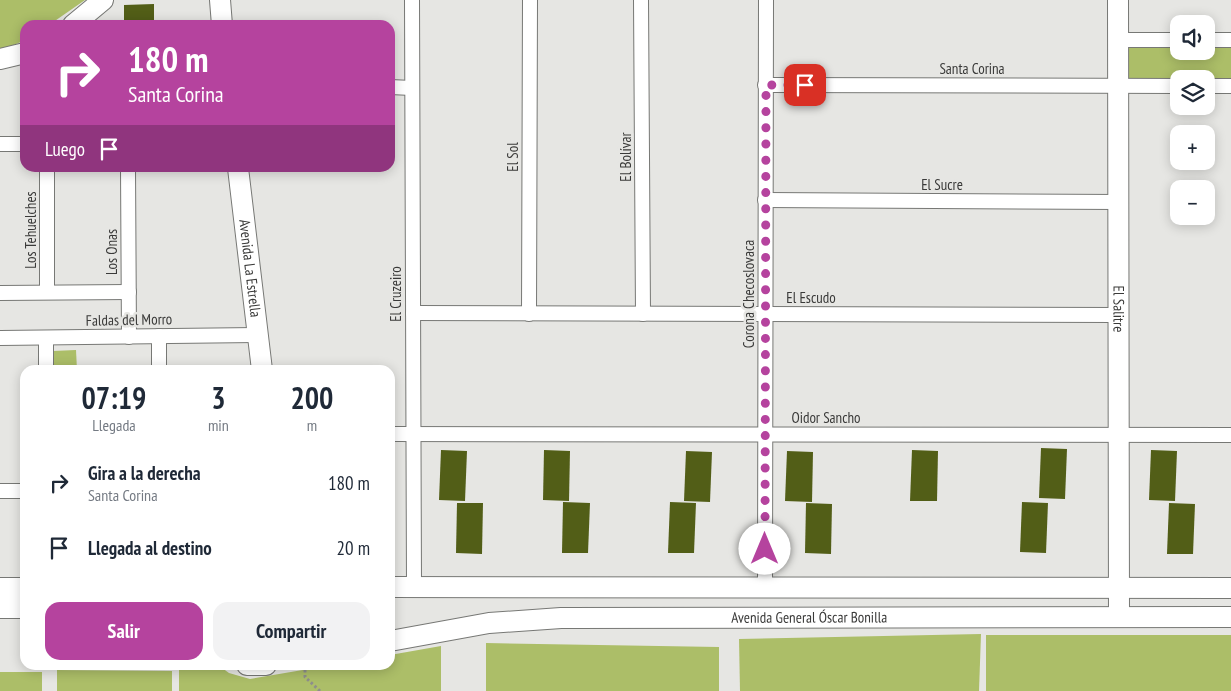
<!DOCTYPE html>
<html lang="es">
<meta charset="utf-8">
<style>
:root{--surface:#fff;--page:#f2f2f3;--text:#1f2937;--muted:#747a83;--accent:#b5439e}
body{margin:0;font-family:"PT Sans Narrow",sans-serif;background:var(--page);color:var(--text);height:100vh;display:flex;flex-direction:column;font-size:19px;white-space:nowrap}
*{box-sizing:border-box;margin:0}
p{font-size:16px;color:var(--muted)}
.icon{flex:none;width:28px;height:28px;fill:none;stroke:currentColor;stroke-width:2;stroke-linecap:round;stroke-linejoin:round}
.map{position:relative;flex:1;overflow:hidden}
.details{position:absolute;left:20px;top:365px;width:375px;height:305px;display:flex;flex-direction:column;background:var(--surface);border-radius:15px;box-shadow:0 2px 12px #0003}
.details>*{flex:none}
.banner{position:absolute;left:20px;top:20px;width:375px;height:152px;border-radius:15px;box-shadow:0 2px 12px #0003;background:#b5439e;color:#fff;overflow:hidden}
.controls{position:absolute;left:1170px;top:15px;display:grid;gap:10px}
.controls a{display:grid;place-items:center;width:45px;height:45px;border-radius:10px;background:var(--surface);box-shadow:0 2px 12px #0003;font-size:25px}
.pin{position:absolute;display:grid;place-items:center;width:42px;height:42px;color:#fff;margin:-21px;border-radius:10px;box-shadow:0 2px 8px #0006}
.me{position:absolute;width:55px;margin:-28px;rotate:0deg;stroke-linejoin:round;filter:drop-shadow(0 0 4px #0008)}
.turn{display:flex;align-items:center;gap:18px;height:105px;padding:0 25px;font-size:22px}
.turn .icon{width:65px;height:65px;stroke-width:2.5}
.turn b{display:block;font-size:35px;line-height:42px}
.then{display:flex;align-items:center;height:48px;padding:0 25px;background:#0003;gap:10px;font-size:19px}
.eta{display:flex;justify-content:space-evenly;align-items:center;height:85px;text-align:center}
.eta b{font-size:30px;font-weight:600;line-height:35px}
.button{display:flex;gap:10px;margin-top:auto;padding:10px 25px}
.button a{flex:1;height:58px;border-radius:15px;background:var(--accent);color:#fff;font-size:20px;font-weight:600;line-height:58px;text-align:center}
.button a+a{background:var(--page);color:var(--text)}
ul{padding:0;list-style:none}
li{display:flex;align-items:center;gap:15px;height:65px;padding:0 25px}
li div{flex:1}
li b{display:block;font-size:19px}
li em{font-style:normal}
.map>svg:first-child{display:block}
.green{fill:#acbe68}
.building{fill:#525e17}
.lines{fill:none;stroke-linecap:round;stroke-linejoin:round}
.street-casing{stroke:#777875;stroke-width:16}
.secondary-casing{stroke:#777875;stroke-width:22}
.path{stroke:#8e8e8c;stroke-width:3;stroke-dasharray:2.5 2.5;stroke-linecap:butt}
.street{stroke:#fff;stroke-width:14}
.secondary{stroke:#fff;stroke-width:20}
.route{stroke:#b5439e;stroke-width:9;stroke-dasharray:0 16.2}
.labels{text-anchor:middle;stroke-width:5;stroke-linejoin:round;paint-order:stroke}
.street-label{font-size:15px;fill:#3a3a39;stroke:#e6e6e3}
</style>
<div class="map">
<svg width="1231" height="691" viewBox="0 0 1231 691">
<rect width="100%" height="100%" fill="#e6e6e3"/>
<g class="green">
<path d="M0,0H85L49,25H25V40L5,49H0Z"/>
<path d="M1124,47H1179V51H1206V47H1231V79L1124,78Z"/>
<path d="M76,350L77,370H53V351Z"/>
<path d="M981,634L979,691H740L739,639Z"/>
<rect x="986" y="635" width="245" height="56"/>
<path d="M486,643L719,647V691H486Z"/>
<path d="M441,646V691H179V665H218L229,673L250,679L332,665H390V655Z"/>
<path d="M57,670L172,671V691H57Z"/>
<rect x="0" y="672" width="42" height="19"/>
</g>
<g class="building">
<path d="M154,4V25H124V5Z"/>
<path d="M1041,448L1067,449L1065,499L1039,498Z"/>
<path d="M441,450L467,451L465,501L439,500Z"/>
<path d="M544,450L570,451L569,501L543,500Z"/>
<path d="M912,450L938,451L937,501H910Z"/>
<path d="M1151,450L1177,451L1175,501L1149,500Z"/>
<path d="M686,451L712,452L710,502L684,501Z"/>
<path d="M787,451L813,452L812,502L785,501Z"/>
<path d="M563,502L590,503L588,553H562Z"/>
<path d="M670,502L696,503L694,553H668Z"/>
<path d="M1022,502L1048,503L1046,553L1020,552Z"/>
<path d="M457,503H483L482,554L456,553Z"/>
<path d="M806,503L832,504L831,554L805,553Z"/>
<path d="M1169,503L1195,504L1193,554H1167Z"/>
</g>
<g class="lines">
<g class="street-casing">
<g id="street">
<path d="M412,0L414,587"/>
<path d="M641,0L643,314"/>
<path d="M1118,40H1179"/>
<path d="M1206,40H1231"/>
<path d="M765,85L1179,86"/>
<path d="M1206,86H1231"/>
<path d="M390,87L412,88"/>
<path d="M0,144H25"/>
<path d="M47,168V292"/>
<path d="M128,168L129,337"/>
<path d="M765,200L1119,202"/>
<path d="M0,293L129,292"/>
<path d="M413,313L1119,315"/>
<path d="M529,314L530,0"/>
<path d="M0,338L258,335"/>
<path d="M46,338V370"/>
<path d="M159,370V336"/>
<path d="M390,434L1231,435"/>
<path d="M0,491H25"/>
<path d="M765,588L766,0"/>
</g>
</g>
<g class="secondary-casing">
<g id="secondary">
<path d="M220,0L222,25"/>
<path id="s1" d="M1118,0L1119,617"/>
<path d="M73,25L103,0"/>
<path d="M0,59L25,53"/>
<path id="s2" d="M238,168L262,370"/>
<path d="M390,587L1231,588"/>
<path d="M0,588H25"/>
<path d="M0,608H25"/>
<path id="s3" d="M390,641L489,623L561,618L1231,617"/>
<path d="M247,665H266"/>
</g>
</g>
<path class="path" d="M305,665V677L320,691"/>
<use href="#street" class="street"/>
<use href="#secondary" class="secondary"/>
</g>
<g class="lines">
<path class="route" d="M765,549L766,85H805"/>
</g>
<g class="labels">
<g class="street-label">
<text x="972" y="74">Santa Corina</text>
<text transform="translate(513 157) rotate(-90)" y="5">El Sol</text>
<text transform="translate(626 157) rotate(-90)" y="5">El Bolívar</text>
<text x="942" y="190">El Sucre</text>
<text transform="translate(31 230) rotate(-90)" y="5">Los Tehuelches</text>
<text transform="translate(112 252) rotate(-90)" y="5">Los Onas</text>
<text dy="5" stroke="none"><textPath href="#s2" startOffset="101">Avenida La Estrella</textPath></text>
<text transform="translate(396 294) rotate(-90)" y="5">El Cruzeiro</text>
<text transform="translate(749 294) rotate(-90)" y="5">Corona Checoslovaca</text>
<text x="811" y="303">El Escudo</text>
<text dy="5" stroke="none"><textPath href="#s1" startOffset="309">El Salitre</textPath></text>
<text transform="translate(129 320) rotate(-1)" y="5">Faldas del Morro</text>
<text x="826" y="423">Oidor Sancho</text>
<text dy="5" stroke="none"><textPath href="#s3" startOffset="421">Avenida General Óscar Bonilla</textPath></text>
</g>
</g>
</svg>
<div class="controls">
<a><svg class="icon" aria-label="sound" viewBox="0 0 24 24"><path d="M4 9h4l5-4v14l-5-4H4zM17 9q2 3 0 6"/></svg></a>
<a><svg class="icon" aria-label="layers" viewBox="0 0 24 24"><path d="M12 4l9 5-9 5-9-5zM3 14l9 5 9-5"/></svg></a>
<a>+</a>
<a>−</a>
</div>
<div class="pin" style="left:805px;top:85px;background:#d93025"><svg class="icon" aria-label="arrive" viewBox="0 0 24 24"><path d="M6 21V4h12l-3 4 3 4H6"/></svg></div>
<svg class="me" style="left:765px;top:549px" viewBox="-20 -20 40 40"><circle r="19" fill="#fff"/><path d="M0-13L10 11 0 6-10 11z" fill="#b5439e"/></svg>
<div class="banner">
<div class="turn"><svg class="icon" aria-label="right" viewBox="0 0 24 24"><path d="M7 20v-9h11M14 6l5 5-5 5"/></svg><div><b>180 m</b>Santa Corina</div></div>
<div class="then">Luego<svg class="icon" aria-label="arrive" viewBox="0 0 24 24"><path d="M6 21V4h12l-3 4 3 4H6"/></svg></div>
</div>
<section class="details">
<div class="eta">
<div><b>07:19</b><p>Llegada</p></div>
<div><b>3</b><p>min</p></div>
<div><b>200</b><p>m</p></div>
</div>
<ul>
<li><svg class="icon" aria-label="right" viewBox="0 0 24 24"><path d="M7 20v-9h11M14 6l5 5-5 5"/></svg><div><b>Gira a la derecha</b><p>Santa Corina</p></div><em>180 m</em></li>
<li><svg class="icon" aria-label="arrive" viewBox="0 0 24 24"><path d="M6 21V4h12l-3 4 3 4H6"/></svg><div><b>Llegada al destino</b></div><em>20 m</em></li>
</ul>
<div class="button"><a>Salir</a><a>Compartir</a></div>
</section>
</div>
